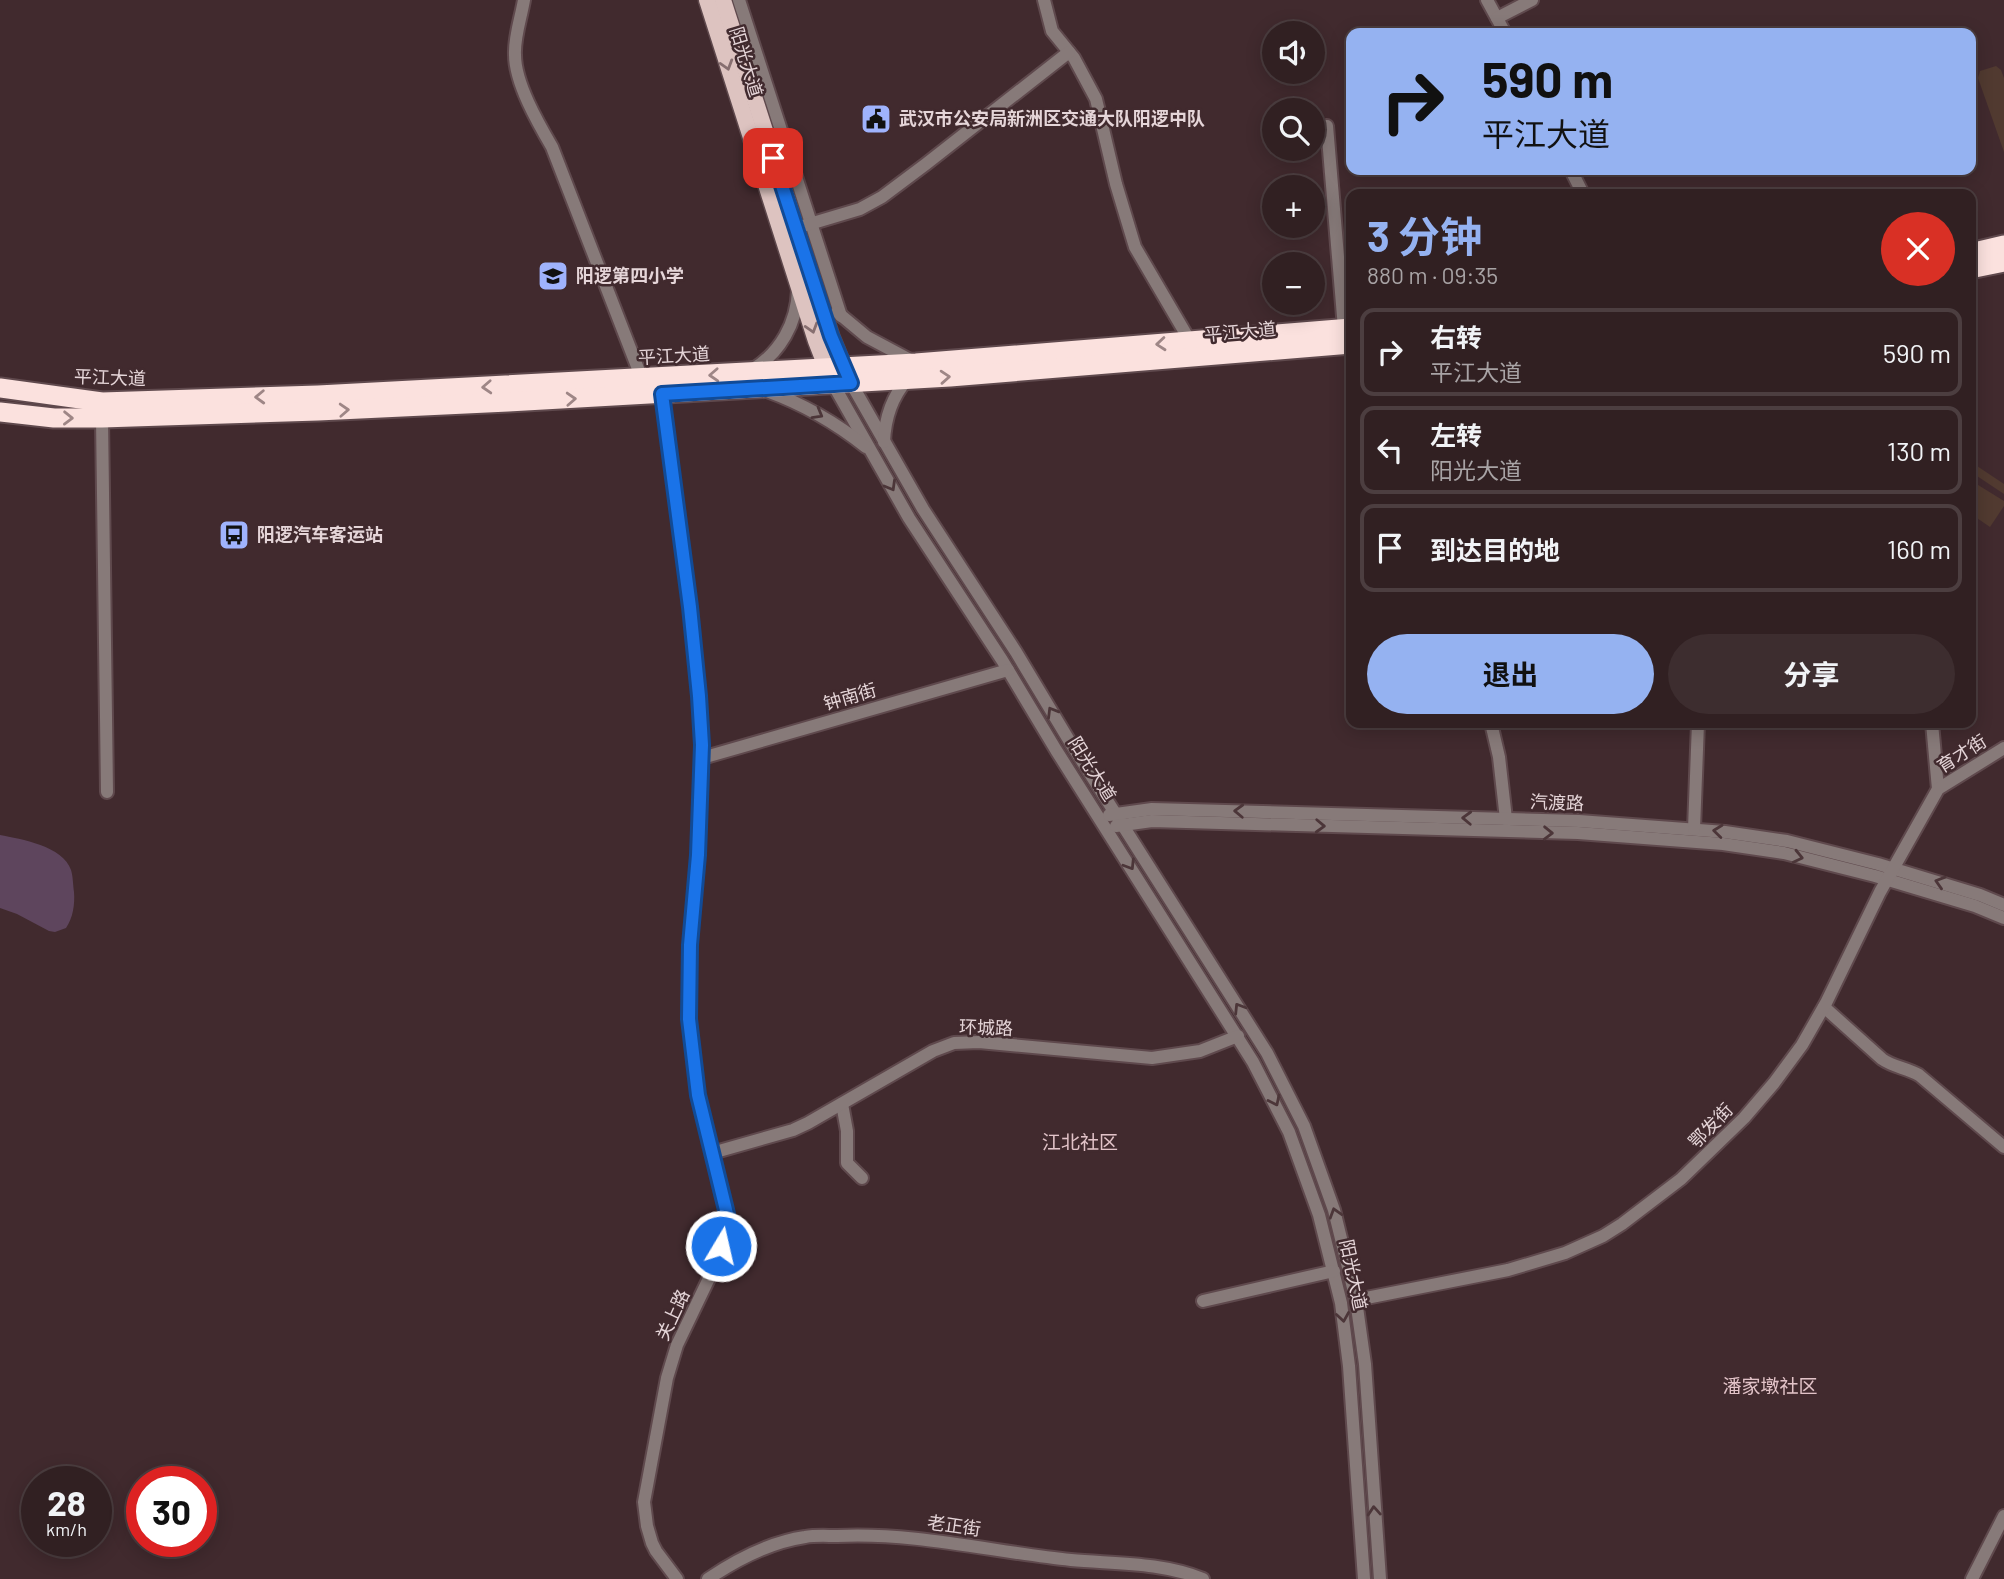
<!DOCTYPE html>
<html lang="zh">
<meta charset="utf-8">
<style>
:root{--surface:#312022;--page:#3d2d2f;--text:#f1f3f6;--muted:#a8a3a5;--line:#4c3e40;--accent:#95b2f1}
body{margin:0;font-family:Barlow,"Noto Sans SC",sans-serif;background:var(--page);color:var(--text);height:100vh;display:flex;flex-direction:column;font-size:26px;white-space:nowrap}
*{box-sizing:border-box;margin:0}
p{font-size:23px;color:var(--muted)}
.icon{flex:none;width:38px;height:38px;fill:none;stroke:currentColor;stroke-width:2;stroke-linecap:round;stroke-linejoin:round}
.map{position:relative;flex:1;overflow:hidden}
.drawer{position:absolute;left:1346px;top:189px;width:630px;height:539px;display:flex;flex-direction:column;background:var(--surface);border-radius:14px;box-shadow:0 4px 18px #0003,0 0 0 2px var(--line)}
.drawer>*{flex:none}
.top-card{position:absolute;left:1346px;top:28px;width:630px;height:147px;border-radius:14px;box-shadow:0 4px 18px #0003,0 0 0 2px var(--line);background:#95b2f1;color:#111;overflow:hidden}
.fabs{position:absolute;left:1262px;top:21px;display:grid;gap:14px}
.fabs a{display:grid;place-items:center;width:63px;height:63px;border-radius:50%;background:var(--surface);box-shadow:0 4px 18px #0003,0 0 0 2px var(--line);font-size:35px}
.speed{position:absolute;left:21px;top:1466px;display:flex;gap:14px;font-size:35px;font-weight:700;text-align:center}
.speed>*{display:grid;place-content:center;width:91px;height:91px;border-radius:50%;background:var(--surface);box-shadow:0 4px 18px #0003,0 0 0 2px var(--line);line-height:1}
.speed small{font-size:18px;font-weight:400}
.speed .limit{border:10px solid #d22;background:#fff;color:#111}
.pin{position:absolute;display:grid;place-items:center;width:60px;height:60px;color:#fff;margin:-30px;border-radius:14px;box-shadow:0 4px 10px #0006}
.me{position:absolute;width:77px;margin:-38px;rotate:9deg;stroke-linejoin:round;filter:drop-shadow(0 0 5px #0008)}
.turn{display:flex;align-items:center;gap:24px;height:147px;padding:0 21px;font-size:32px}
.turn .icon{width:91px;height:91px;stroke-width:2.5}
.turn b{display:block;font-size:49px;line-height:60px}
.round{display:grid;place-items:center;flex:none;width:74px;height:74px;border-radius:37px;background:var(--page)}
.overview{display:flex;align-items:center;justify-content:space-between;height:119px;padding:0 21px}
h1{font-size:42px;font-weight:700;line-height:52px;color:var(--accent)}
.button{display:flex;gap:14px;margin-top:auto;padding:14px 21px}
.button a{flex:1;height:80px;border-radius:42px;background:var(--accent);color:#111;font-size:28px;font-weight:700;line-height:80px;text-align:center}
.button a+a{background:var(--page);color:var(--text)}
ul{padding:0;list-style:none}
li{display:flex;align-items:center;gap:21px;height:88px;margin:0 14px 10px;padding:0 7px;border:4px solid var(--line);border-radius:14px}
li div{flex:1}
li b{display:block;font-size:26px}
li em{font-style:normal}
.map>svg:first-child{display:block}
.green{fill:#513a30}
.water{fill:#5e455d}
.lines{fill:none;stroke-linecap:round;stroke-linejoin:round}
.minor-casing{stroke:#5f494d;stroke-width:16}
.major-casing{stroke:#5f494d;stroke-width:19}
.highway-casing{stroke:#5f494d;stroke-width:23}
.minor{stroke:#877a79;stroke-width:12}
.major{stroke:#ddc3c0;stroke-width:16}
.highway{stroke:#fbe1de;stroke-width:19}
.oneway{stroke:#876f70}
.oneway2{stroke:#9e8686}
.oneway3{stroke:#4c3639}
.route-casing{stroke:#114b97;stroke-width:18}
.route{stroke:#1a73e8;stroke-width:12}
.labels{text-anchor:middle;stroke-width:5;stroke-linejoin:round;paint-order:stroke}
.street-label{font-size:18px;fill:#e5d5d8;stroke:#412a2e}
.poi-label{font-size:18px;font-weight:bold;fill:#e5d5d8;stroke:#412a2e;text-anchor:start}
.neighbourhood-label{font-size:19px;fill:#e2c3c8;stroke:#412a2e}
</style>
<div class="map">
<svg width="2004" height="1579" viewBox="0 0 2004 1579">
<rect width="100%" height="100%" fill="#412a2e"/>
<g class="green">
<path d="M1996,66L2001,70L2004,78V152L1978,78L1980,71Z"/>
<path d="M1971,462L2004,484V494L1971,472Z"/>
<path d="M1970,480L2004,501V506L1990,527L1971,514Z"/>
</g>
<path class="water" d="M0,835C21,839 63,846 71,870C73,876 73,885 74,892C75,904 73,918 66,928L55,932L49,931L17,914L0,908Z"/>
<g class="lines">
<g class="minor-casing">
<g id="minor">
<path d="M524,0C521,18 514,37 515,55C515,83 538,123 552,147L642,379"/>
<path d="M739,0L841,316"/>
<path d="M1044,0L1052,31L1074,58L1096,99L1116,184L1135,247L1190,341"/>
<path d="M1487,0L1505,33"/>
<path d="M1497,18L1532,0"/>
<path d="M1327,126L1344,328"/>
<path d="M1571,170L1583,194"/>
<path d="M803,226L860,209L882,197L926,164L1069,52"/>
<path d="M837,312L867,337L912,361"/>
<path d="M752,370C780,353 797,323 798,290"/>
<path d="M851,383L923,509L1016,652L1070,742L1267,1053L1304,1126L1334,1210L1356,1300L1365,1364L1380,1579"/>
<path d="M833,384L909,518L1002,660L1056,750L1253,1062L1289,1132L1319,1215L1341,1303L1349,1366L1364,1579"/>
<path d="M767,391C803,404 836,423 866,447"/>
<path d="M662,394L690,607L699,697L702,745L698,855L690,945L689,1019L698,1095L727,1214L721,1246L713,1270L677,1345L667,1378L644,1502L647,1526L652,1543L656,1551L677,1579"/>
<path d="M102,418L107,792"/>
<path d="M884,442C885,418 891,398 907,380"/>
<path d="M1491,723L1499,757L1506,819"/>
<path d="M1932,723L1938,789"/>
<path d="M702,758L1008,670"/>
<path d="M1109,815L1152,809L1579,821L1725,832L1787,841L1878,864L1980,895L2004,905"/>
<path d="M1116,826L1152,821L1578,833L1723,844L1784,853L1875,876L1975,906L2004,918"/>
<path d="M1694,829L1698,723"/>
<path d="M1824,1007L1882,1059C1893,1067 1907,1068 1919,1075L2004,1147"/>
<path d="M842,1104L847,1131V1163L862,1178"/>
<path d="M712,1153L793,1130L808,1123L933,1051L954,1043L979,1042L1152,1058L1200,1051L1238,1036"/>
<path d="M1356,1300L1508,1270L1565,1253L1603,1236L1622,1224L1681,1179L1744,1118L1774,1083L1802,1045L1826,1003L1880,892L1938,789L2004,748"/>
<path d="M1203,1301L1334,1271"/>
<path d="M708,1579C736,1560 771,1542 805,1537C816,1535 827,1536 837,1536C916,1532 993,1552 1071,1560C1115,1564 1161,1562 1203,1579"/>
<path d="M1972,1579L2004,1516"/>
</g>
</g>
<g class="major-casing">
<g id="major">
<path d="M707,0L816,341L830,377"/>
<path d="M723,0L831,336L847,375"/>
</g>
</g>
<g class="highway-casing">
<g id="highway">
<path d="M1970,253L2004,245"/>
<path d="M1970,269L2004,262"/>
<path d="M0,388L102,402L318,395L916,363L1351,328"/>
<path d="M0,412L54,418H102L318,411L508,402L950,377L1351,344"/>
</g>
</g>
<use href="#minor" class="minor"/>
<use href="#major" class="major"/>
<use href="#highway" class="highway"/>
</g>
<defs><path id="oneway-chevron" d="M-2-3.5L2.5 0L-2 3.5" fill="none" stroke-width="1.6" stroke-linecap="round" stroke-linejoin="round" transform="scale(1.75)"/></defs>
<g class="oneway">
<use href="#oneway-chevron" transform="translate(727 65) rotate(73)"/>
<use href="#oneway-chevron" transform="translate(812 328) rotate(73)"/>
</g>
<g class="oneway2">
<use href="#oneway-chevron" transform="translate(1161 344) rotate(175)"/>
<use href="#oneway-chevron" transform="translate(714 375) rotate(177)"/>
<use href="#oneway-chevron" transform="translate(945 377) rotate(-4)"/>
<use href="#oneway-chevron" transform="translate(487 387) rotate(177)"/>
<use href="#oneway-chevron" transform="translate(260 397) rotate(178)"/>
<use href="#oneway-chevron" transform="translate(571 399) rotate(-3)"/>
<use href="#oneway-chevron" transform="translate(344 410) rotate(-3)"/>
<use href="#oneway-chevron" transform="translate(68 418) rotate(1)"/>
</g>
<g class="oneway3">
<use href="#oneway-chevron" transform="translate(818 414) rotate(30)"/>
<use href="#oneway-chevron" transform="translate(891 486) rotate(60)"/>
<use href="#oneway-chevron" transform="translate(1052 712) rotate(-121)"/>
<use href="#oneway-chevron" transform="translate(1239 811) rotate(-178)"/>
<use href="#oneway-chevron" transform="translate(1467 818) rotate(-178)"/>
<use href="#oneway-chevron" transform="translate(1320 826) rotate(2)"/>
<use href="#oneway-chevron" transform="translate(1718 831) rotate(-174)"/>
<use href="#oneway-chevron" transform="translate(1548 833) rotate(1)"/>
<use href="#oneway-chevron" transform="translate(1798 857) rotate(13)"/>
<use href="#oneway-chevron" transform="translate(1130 865) rotate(58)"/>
<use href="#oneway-chevron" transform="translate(1940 882) rotate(-163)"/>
<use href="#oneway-chevron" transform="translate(1239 1008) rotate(-122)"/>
<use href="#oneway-chevron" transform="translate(1275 1101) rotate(64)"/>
<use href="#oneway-chevron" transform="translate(1335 1213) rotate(-107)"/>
<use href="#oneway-chevron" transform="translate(1343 1317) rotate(81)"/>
<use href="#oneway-chevron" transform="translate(1374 1511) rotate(-94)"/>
</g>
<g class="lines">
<g class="route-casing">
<path id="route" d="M721,1246L727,1214L698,1095L689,1019L690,945L698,855L702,745L699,696L690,607L662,394L851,383L831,336L773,158"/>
</g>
<use href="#route" class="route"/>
</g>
<defs>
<g id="civic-square" transform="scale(1.575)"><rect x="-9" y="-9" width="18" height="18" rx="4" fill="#9fb3fd" stroke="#412a2e"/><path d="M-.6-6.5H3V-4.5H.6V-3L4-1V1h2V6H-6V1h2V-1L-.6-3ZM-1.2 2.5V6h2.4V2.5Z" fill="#111"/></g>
<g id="school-square" transform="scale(1.575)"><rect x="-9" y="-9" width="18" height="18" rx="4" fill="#9fb3fd" stroke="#412a2e"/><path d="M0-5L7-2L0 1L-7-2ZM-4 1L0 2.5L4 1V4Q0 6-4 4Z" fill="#111"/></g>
<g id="bus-square" transform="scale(1.575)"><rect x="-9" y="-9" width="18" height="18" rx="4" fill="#9fb3fd" stroke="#412a2e"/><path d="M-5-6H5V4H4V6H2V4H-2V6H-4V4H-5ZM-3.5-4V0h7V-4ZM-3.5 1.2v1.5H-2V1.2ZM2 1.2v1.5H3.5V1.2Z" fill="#111"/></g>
</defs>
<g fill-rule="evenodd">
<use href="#civic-square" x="876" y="119"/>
<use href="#school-square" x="553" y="276"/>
<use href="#bus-square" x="234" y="535"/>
</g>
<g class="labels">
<g class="street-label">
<text transform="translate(746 62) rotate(73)" y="6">阳光大道</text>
<text transform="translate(1240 332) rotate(-5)" y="6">平江大道</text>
<text transform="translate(674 356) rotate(-3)" y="6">平江大道</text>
<text transform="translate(110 378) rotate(2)" y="6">平江大道</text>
<text transform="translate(850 697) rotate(-16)" y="6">钟南街</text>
<text transform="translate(1962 754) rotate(-32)" y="6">育才街</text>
<text transform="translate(1092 769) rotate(58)" y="6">阳光大道</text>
<text transform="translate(1557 803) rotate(2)" y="6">汽渡路</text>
<text transform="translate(986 1028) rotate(2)" y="6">环城路</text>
<text transform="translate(1711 1126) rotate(-46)" y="6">鄂发街</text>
<text transform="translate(1353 1275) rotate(78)" y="6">阳光大道</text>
<text transform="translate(673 1315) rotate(-65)" y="6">关上路</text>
<text transform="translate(954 1526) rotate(8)" y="6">老正街</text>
</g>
<g class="poi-label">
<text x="899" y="125">武汉市公安局新洲区交通大队阳逻中队</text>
<text x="576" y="282">阳逻第四小学</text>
<text x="257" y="541">阳逻汽车客运站</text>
</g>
<g class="neighbourhood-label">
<text x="1080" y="1149">江北社区</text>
<text x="1770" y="1393">潘家墩社区</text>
</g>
</g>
</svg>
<div class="fabs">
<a><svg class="icon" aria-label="sound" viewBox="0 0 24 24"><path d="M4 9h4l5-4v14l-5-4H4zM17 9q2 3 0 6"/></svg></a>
<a><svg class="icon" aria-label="search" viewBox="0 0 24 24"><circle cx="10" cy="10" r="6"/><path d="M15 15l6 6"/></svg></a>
<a>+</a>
<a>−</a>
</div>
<div class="speed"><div>28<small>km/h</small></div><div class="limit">30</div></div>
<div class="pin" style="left:773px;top:158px;background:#d93025"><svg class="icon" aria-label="arrive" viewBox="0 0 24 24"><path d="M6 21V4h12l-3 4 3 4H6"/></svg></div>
<svg class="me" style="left:721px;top:1246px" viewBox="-20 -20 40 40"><circle r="17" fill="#1a73e8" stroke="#fff" stroke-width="3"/><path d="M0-11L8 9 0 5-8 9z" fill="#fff"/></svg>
<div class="top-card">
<div class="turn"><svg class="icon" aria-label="right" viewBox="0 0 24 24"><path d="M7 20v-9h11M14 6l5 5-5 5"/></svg><div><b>590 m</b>平江大道</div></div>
</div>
<section class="drawer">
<div class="overview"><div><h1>3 分钟</h1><p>880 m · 09:35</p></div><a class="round" style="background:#d93025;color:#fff"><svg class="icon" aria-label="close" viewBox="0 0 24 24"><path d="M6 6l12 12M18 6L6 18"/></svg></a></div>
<ul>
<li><svg class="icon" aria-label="right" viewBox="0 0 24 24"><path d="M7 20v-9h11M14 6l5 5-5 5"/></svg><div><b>右转</b><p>平江大道</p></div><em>590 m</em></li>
<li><svg class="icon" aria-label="left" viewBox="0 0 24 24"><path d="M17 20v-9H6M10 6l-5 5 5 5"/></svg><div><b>左转</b><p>阳光大道</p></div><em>130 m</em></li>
<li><svg class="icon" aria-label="arrive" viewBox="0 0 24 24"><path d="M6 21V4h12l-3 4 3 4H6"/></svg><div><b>到达目的地</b></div><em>160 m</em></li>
</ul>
<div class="button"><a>退出</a><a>分享</a></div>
</section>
</div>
